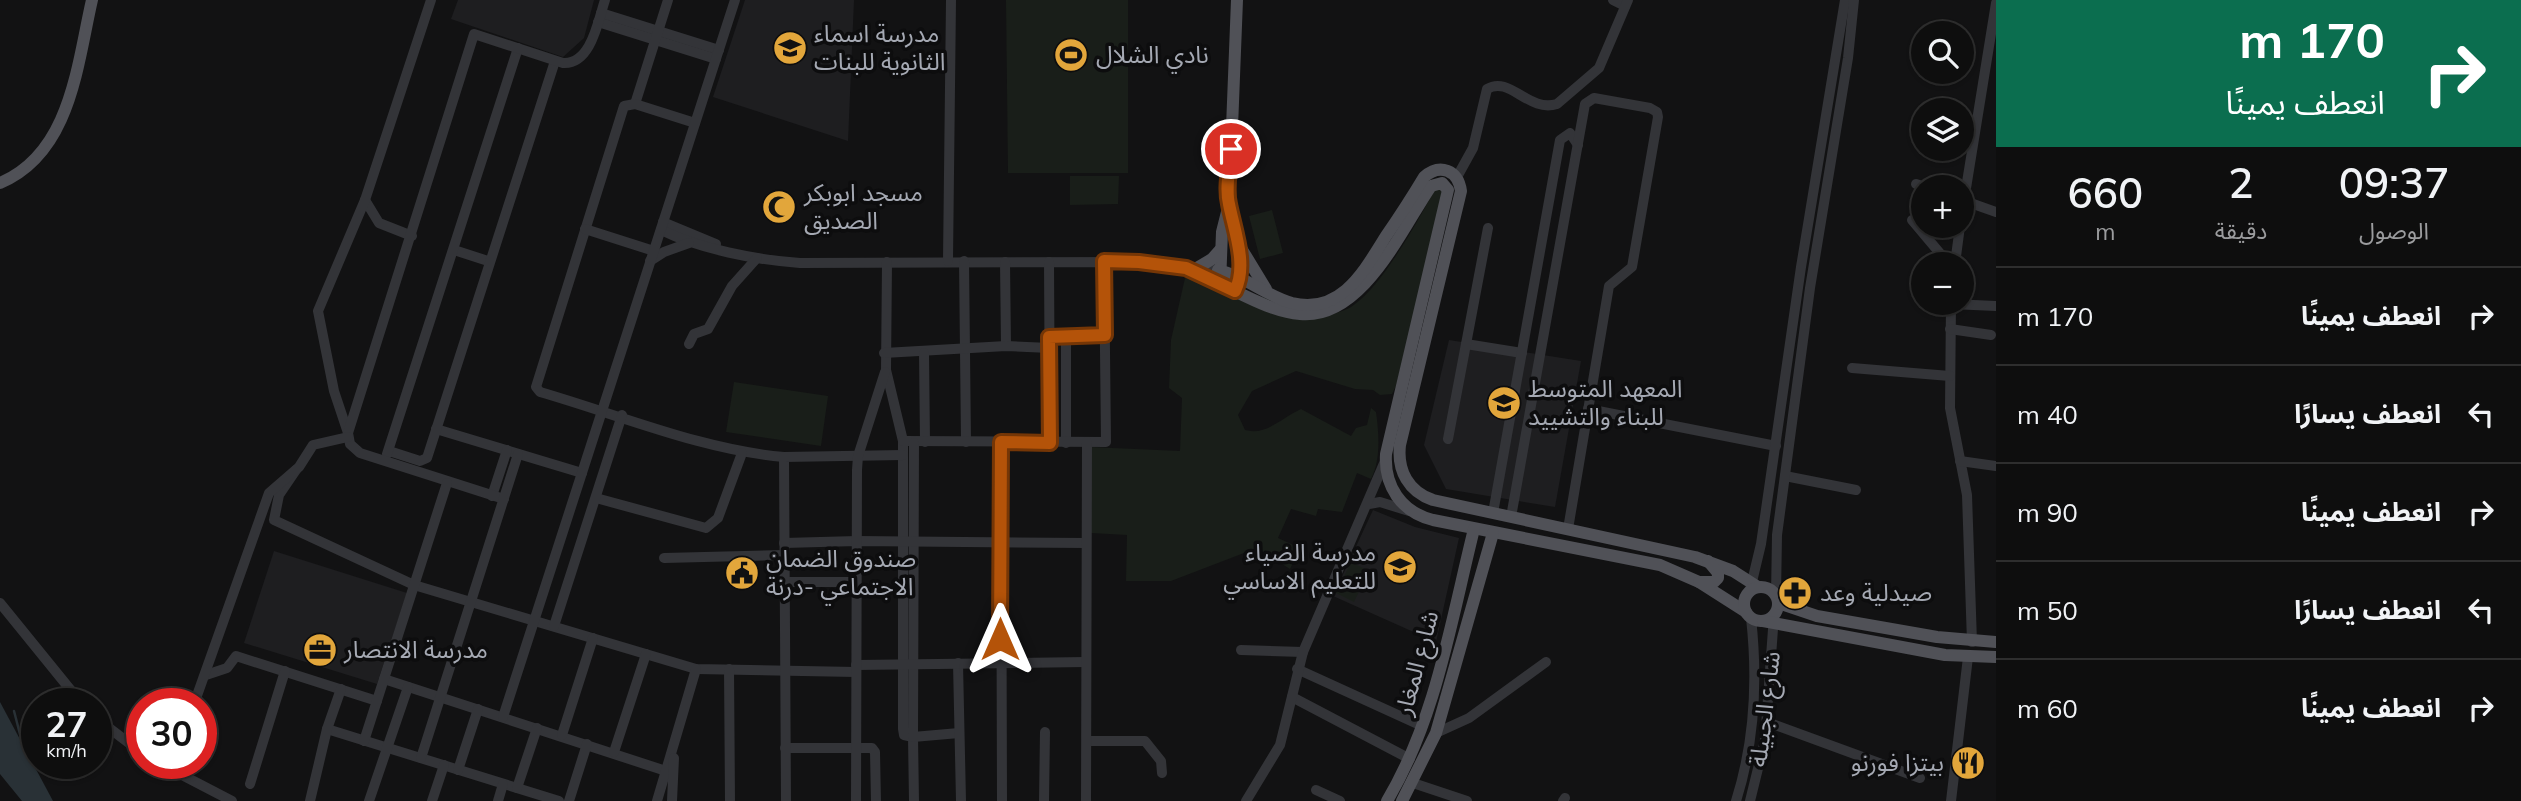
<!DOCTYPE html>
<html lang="ar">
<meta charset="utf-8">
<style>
:root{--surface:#0e0e0e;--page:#1c1c1c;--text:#f1f3f6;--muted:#9b9c9e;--line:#2e2e2e}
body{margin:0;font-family:Mulish,"Noto Sans Arabic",sans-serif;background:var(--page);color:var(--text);direction:rtl;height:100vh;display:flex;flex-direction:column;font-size:26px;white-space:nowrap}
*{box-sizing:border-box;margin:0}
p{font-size:23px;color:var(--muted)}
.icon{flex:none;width:38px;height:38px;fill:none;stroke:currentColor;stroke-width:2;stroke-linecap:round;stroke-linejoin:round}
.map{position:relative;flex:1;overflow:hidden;direction:ltr}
.details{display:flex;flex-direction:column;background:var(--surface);width:525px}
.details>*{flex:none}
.top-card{background:#0b6e4f;color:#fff;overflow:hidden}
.fabs{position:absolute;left:1911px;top:21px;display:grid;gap:14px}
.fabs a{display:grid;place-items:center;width:63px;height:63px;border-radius:50%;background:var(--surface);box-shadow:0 2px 5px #0004,0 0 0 2px var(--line);font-size:35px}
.speed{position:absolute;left:21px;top:688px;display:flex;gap:14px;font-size:35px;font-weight:700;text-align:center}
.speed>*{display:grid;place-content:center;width:91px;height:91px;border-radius:50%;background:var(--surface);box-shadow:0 2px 5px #0004,0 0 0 2px var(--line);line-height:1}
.speed small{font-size:18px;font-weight:400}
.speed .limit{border:10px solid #d22;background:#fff;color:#111}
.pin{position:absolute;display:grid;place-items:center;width:60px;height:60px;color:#fff;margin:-30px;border:4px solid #fff;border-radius:50%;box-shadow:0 2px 7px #0007}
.me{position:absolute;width:77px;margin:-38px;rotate:0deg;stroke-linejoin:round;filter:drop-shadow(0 0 5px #0008)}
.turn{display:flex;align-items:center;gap:24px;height:147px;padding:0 21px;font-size:32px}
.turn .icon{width:91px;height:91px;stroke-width:2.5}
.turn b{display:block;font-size:49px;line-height:60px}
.eta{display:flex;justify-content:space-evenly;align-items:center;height:119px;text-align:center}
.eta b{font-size:42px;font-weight:600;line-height:49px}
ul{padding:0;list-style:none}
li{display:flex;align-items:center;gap:21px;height:98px;padding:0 21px;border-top:2px solid var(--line)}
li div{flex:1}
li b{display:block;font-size:26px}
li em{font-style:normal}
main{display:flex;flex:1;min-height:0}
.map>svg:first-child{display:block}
.built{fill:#1e1e20}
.green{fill:#191e19}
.water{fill:#293136}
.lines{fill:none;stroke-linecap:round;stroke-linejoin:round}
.stream{stroke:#293136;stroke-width:2.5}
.minor{stroke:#333438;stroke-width:10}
.major{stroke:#505157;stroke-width:12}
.route-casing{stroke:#753606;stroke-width:18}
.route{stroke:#b45309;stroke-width:12}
.labels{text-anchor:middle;stroke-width:7;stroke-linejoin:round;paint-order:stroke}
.poi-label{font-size:24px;fill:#a5a9b3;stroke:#0d0d0e;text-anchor:start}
.street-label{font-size:24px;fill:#a5a9b3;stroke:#0d0d0e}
</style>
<main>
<section class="details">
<div class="top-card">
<div class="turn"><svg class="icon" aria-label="right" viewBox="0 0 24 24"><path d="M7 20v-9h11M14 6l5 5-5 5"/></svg><div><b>170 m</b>انعطف يمينًا</div></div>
</div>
<div class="eta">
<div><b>09:37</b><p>الوصول</p></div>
<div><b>2</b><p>دقيقة</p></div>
<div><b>660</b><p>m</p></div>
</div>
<ul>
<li><svg class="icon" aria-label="right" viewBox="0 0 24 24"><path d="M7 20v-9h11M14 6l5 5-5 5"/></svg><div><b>انعطف يمينًا</b></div><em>170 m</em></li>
<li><svg class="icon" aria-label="left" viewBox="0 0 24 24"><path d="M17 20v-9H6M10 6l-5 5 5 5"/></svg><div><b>انعطف يسارًا</b></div><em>40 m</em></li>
<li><svg class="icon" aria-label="right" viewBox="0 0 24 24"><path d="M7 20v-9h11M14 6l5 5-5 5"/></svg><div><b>انعطف يمينًا</b></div><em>90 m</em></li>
<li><svg class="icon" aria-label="left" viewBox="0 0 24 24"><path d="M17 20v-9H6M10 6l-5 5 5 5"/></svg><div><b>انعطف يسارًا</b></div><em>50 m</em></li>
<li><svg class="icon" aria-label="right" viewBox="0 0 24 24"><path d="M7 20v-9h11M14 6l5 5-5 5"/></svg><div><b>انعطف يمينًا</b></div><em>60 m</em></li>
</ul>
</section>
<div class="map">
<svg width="1996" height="801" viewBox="0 0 1996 801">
<rect width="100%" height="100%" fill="#121213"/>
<g class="built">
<path d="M458,0H594L584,38L563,57L451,19Z"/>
<path d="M745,0H854L848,141L713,97Z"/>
<path d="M1449,340L1581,361L1555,507L1446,489L1424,445Z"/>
<path d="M1373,510L1415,527L1459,538L1436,642L1333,596Z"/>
<path d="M274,551L407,593L377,684L244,643Z"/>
</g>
<g class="green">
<path d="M1006,0H1128V173H1008Z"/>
<path d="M1070,176H1119L1118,204L1070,205Z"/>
<path d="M1436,187H1445L1396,386L1392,394L1380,395L1373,390L1355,389L1296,371L1252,391L1238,415L1245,430C1266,436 1283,417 1301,409L1351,436L1356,428L1367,425L1371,408L1376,412C1379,433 1381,460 1371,479L1357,473L1342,512L1318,509L1316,516L1291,509L1278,538L1300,548L1290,569L1257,548L1171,581H1126L1127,535L1091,533L1090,447L1180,451L1182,398L1169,388L1171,340L1185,278L1206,280L1325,316C1335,313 1347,311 1355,304C1383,284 1420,218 1436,187Z"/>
<path d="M1272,210L1283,253L1260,259L1249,216Z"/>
<path d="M734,382L828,396L821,446L726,432Z"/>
<path d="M1351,562L1369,571L1354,602L1336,593Z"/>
</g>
<path class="water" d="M0,702L53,801H22L0,774Z"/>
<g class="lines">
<path class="stream" d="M14,711L22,742"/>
<g class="minor">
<path d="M1613,0L1625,6"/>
<path d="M601,13L719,50"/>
<path d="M598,22L716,59"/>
<path d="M635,104L668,0"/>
<path d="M695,123L635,104L624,106L536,387L540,392C620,415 702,450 784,457"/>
<path d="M1457,177L1473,148L1487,89C1510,75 1528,113 1557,104L1599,68L1628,0"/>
<path d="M1916,184L1925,187"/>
<path d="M365,200L379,223L412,236"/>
<path d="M1962,200L1996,212"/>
<path d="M1962,213L1996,3"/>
<path d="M1912,220L1949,264"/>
<path d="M663,222L716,244"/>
<path d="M585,229L654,251"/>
<path d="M661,230C700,249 756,260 800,263L1139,262L1218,270"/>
<path d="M454,250L488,261"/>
<path d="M650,261L664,252L689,243"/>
<path d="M948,261L951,0"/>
<path d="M964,261L966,442"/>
<path d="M887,262L886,370L903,441V729L904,735L913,737L914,801"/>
<path d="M1005,262L1006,346"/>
<path d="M1049,262L1050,443"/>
<path d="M1955,264L1960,226"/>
<path d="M1190,270L1220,284"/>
<path d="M1951,303L1950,408L1967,495L1972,642"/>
<path d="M1951,304L1996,306"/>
<path d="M1950,329L1991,335"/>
<path d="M1066,336V443"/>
<path d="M1049,337L1105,335"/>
<path d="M689,344L694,334L708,329L732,286L757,258"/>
<path d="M1466,344L1522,353"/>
<path d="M884,353L1006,346L1050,348"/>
<path d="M924,353L925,442"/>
<path d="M1852,368L1950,376"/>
<path d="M1588,409L1776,446"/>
<path d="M436,429L582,473"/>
<path d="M348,433L334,391L318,311L365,200L431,0"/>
<path d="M1448,439L1488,228"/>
<path d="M903,441L1106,442L1104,261"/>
<path d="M1001,442L1002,801"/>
<path d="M914,443L913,737L959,733"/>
<path d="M389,451L420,461L427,458L555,61"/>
<path d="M387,454L518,48"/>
<path d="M1960,461L1996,466"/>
<path d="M296,470L279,495L274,520L414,585L696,669L856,672"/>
<path d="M1785,476L1856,490"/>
<path d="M492,496L507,450"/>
<path d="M596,498L706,528L718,518L742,453"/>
<path d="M504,499L360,453L350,444L348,433L474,34L563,63C591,65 598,21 605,0"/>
<path d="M1369,504L1380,502L1409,511"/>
<path d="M1493,513L1560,140L1570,133L1578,145"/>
<path d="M1511,517L1585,104L1594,98L1650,108L1657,112L1658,117L1632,267L1609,286L1568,529"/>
<path d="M784,543L857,541L1086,543"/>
<path d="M664,558L784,555"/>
<path d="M784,582H856"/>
<path d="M1750,590L1761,544L1801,267L1845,0"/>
<path d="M1776,595L1777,535L1810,288L1848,58L1854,0"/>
<path d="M0,603L82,704"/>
<path d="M554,626L622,415"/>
<path d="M1241,650L1303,652"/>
<path d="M958,663L961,801"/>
<path d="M856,665L1086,662"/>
<path d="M729,669L730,801"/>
<path d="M1297,669L1422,726"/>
<path d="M206,675L227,668L236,656L377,701"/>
<path d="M384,679L666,771"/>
<path d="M1292,697L1410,759"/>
<path d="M194,704L269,493L299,467L313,445L348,437"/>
<path d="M503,717L735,0"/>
<path d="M96,718L142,753"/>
<path d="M1767,722L1920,778"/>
<path d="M327,729L559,801"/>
<path d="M1436,733L1469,718L1546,662"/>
<path d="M562,735L593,638"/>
<path d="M364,741L447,483"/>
<path d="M1087,741H1145L1161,761L1162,773"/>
<path d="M785,748H872L875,752L876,801"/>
<path d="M614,752L646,654"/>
<path d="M421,758L518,454"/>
<path d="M159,763L232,801"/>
<path d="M458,770L478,709"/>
<path d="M1413,783L1467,801"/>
<path d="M250,784L285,671"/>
<path d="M517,788L537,728"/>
<path d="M1316,790L1340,801"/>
<path d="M310,801L327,729L341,689"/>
<path d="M369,801L408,687"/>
<path d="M432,801L444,765"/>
<path d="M498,801L503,784"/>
<path d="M569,801L587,744"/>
<path d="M657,801L696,669"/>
<path d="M672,801L674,758"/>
<path d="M786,801L784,457L903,455"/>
<path d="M856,801L857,470L858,456L885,372"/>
<path d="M1044,801L1045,732"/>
<path d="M1086,801L1087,442"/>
<path d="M1246,801L1280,745L1303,652L1385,461"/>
<path d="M1563,801L1565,798"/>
<path d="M1736,801C1755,741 1758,681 1751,618"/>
<path d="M1750,801L1765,740L1774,615"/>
<path d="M1951,801L1968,657"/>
</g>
<g class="major">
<path d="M1237,0L1229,204L1222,232L1220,284C1244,295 1273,312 1300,314C1362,320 1401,230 1431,186L1442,183L1448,190L1386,454C1384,486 1401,512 1433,520L1660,565L1699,582L1746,612"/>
<path d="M0,183C71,153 77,65 92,0"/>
<path d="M1229,204L1236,230L1239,282"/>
<path d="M1241,248L1266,289"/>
<path d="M1197,268L1212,259L1220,250"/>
<path d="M1218,270C1245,276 1266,296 1292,303C1341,315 1364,271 1386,236C1399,217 1412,197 1424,177C1440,163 1458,170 1461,191L1400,445C1397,471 1409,492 1433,500L1695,557L1733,571L1758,587"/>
<path d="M1699,582H1714L1718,578V573L1708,561"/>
<circle cx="1761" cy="604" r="17"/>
<path d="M1778,603L1817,616L1937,637L1996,642"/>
<path d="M1763,621L1945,655L1996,657"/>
<path d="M1387,801C1436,719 1451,621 1474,529"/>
<path d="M1402,801L1436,733L1493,533"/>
</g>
</g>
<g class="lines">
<g class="route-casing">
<path id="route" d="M1000,639L1001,442L1050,443L1049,337L1105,335L1104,261L1139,262L1186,268L1235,291C1248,265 1234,230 1229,204C1225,188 1230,166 1231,149"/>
</g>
<use href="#route" class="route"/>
</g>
<defs>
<g id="school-disc" transform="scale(1.75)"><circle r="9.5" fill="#e2a63b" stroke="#0d0d0e"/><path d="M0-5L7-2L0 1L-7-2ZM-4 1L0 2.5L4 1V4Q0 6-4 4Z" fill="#111"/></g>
<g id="stadium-disc" transform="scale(1.75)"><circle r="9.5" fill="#e2a63b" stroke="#0d0d0e"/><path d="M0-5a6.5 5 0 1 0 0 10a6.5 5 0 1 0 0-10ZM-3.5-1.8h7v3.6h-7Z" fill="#111"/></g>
<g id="mosque-disc" transform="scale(1.75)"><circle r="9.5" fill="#e2a63b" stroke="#0d0d0e"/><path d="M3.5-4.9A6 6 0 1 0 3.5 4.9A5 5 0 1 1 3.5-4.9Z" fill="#111"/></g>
<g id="university-disc" transform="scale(1.75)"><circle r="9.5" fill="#e2a63b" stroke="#0d0d0e"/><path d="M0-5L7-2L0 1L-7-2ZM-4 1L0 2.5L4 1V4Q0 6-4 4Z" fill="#111"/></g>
<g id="civic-disc" transform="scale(1.75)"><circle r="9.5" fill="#e2a63b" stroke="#0d0d0e"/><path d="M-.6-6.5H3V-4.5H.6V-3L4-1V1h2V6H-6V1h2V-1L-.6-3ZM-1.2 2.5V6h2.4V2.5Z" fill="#111"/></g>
<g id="pharmacy-disc" transform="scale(1.75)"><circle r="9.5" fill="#e2a63b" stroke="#0d0d0e"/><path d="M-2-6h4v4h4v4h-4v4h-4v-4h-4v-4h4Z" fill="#111"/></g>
<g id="office-disc" transform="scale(1.75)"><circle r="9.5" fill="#e2a63b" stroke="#0d0d0e"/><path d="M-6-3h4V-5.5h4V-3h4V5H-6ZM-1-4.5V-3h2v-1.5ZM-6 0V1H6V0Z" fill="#111"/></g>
<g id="restaurant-disc" transform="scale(1.75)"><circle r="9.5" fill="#e2a63b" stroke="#0d0d0e"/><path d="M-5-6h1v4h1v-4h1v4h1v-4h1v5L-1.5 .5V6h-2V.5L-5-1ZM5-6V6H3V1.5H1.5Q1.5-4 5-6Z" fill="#111"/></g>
</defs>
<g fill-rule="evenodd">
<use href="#school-disc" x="790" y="48"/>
<use href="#stadium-disc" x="1071" y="55"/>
<use href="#mosque-disc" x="779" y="207"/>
<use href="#university-disc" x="1504" y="403"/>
<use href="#school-disc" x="1400" y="567"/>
<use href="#civic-disc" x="742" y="573"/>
<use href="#pharmacy-disc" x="1795" y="593"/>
<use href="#office-disc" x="320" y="650"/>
<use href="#restaurant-disc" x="1968" y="763"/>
</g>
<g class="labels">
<g class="poi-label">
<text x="814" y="42">مدرسة اسماء<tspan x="814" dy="28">الثانوية للبنات</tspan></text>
<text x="1096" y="63">نادي الشلال</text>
<text x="804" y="201">مسجد ابوبكر<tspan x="804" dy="28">الصديق</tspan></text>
<text x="1528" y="397">المعهد المتوسط<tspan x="1528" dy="28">للبناء والتشييد</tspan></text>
<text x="1376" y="561" text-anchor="end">مدرسة الضياء<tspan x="1376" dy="28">للتعليم الاساسي</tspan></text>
<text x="766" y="567">صندوق الضمان<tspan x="766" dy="28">الاجتماعي -درنة</tspan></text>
<text x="1820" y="601">صيدلية وعد</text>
<text x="344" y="658">مدرسة الانتصار</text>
<text x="1944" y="771" text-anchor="end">بيتزا فورنو</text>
</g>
<g class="street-label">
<text transform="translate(1417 663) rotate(-75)" y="8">شارع المغار</text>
<text transform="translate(1765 709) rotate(-83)" y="8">شارع الجبيلة</text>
</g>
</g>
</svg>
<div class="fabs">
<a><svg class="icon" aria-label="search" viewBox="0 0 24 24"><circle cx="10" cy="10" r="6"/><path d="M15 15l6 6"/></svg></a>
<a><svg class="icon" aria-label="layers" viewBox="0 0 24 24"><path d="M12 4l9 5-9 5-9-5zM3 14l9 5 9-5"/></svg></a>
<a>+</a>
<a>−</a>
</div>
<div class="speed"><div>27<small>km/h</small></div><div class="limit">30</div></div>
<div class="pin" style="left:1231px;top:149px;background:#d93025"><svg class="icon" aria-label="arrive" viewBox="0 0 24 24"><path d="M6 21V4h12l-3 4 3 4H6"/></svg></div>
<svg class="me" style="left:1000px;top:639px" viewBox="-20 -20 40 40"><path d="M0-17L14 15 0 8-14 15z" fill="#b45309" stroke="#fff" stroke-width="4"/></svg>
</div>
</main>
